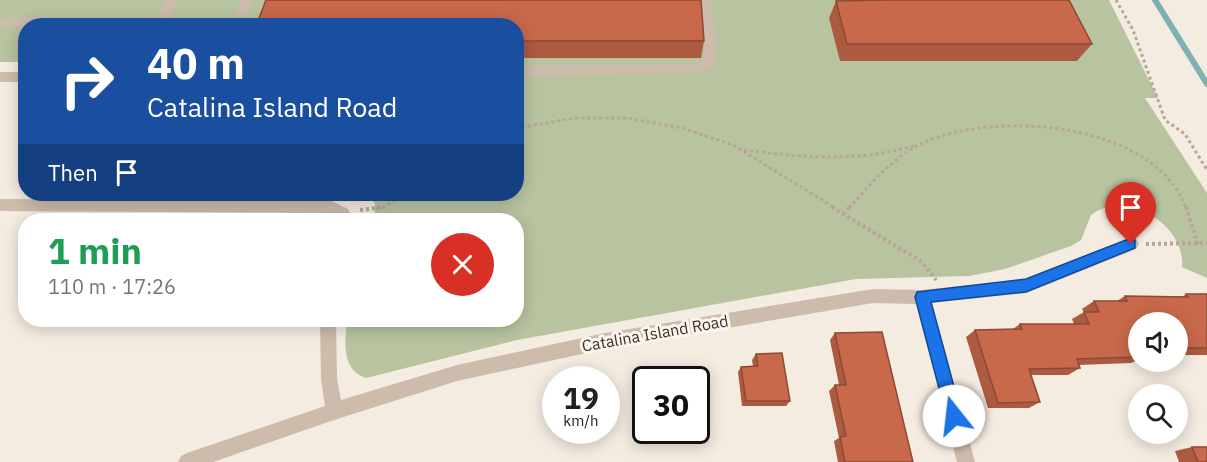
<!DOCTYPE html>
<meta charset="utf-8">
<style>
:root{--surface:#fff;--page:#f2f2f2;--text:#202124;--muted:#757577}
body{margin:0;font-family:"IBM Plex Sans",sans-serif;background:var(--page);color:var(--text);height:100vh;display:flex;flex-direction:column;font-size:22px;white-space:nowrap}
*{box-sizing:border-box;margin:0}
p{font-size:20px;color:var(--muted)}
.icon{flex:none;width:33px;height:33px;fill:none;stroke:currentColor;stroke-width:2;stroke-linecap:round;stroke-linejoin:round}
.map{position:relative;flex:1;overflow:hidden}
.details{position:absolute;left:18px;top:213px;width:506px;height:114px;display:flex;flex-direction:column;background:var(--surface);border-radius:24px;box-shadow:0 3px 15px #0003}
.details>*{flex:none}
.hud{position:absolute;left:18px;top:18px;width:506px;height:183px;border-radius:24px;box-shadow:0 3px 15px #0003;background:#1a4fa0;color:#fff;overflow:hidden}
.fabs{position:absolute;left:1128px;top:312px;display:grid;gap:12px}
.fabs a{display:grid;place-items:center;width:60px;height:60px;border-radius:50%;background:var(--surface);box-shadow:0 3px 15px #0003;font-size:30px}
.speed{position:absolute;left:542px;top:366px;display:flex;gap:12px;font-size:30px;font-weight:700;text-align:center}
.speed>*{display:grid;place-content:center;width:78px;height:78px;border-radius:50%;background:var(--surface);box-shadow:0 3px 15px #0003;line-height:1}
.speed small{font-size:15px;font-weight:400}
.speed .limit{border:3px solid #111;border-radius:9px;background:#fff;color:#111}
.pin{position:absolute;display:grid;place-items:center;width:51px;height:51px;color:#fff;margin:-62px -26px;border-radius:50% 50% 50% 0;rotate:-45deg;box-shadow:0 0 6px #0007}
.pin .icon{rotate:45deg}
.me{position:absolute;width:66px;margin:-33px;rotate:344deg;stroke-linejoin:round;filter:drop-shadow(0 0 4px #0008)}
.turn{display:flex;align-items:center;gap:21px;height:126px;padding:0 30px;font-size:27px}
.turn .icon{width:78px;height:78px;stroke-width:2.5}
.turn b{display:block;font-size:42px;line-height:51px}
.then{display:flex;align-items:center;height:57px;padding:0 30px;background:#0003;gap:12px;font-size:22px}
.round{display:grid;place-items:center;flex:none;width:63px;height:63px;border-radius:32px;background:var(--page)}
.head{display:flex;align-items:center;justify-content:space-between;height:102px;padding:0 30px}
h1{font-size:36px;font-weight:800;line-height:45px;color:#1e9e55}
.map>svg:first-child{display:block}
.green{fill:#b8c4a0}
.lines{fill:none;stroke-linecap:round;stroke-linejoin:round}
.stream{stroke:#7fb0b2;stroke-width:6}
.path-far1{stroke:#b9a596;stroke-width:3;stroke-dasharray:3 3;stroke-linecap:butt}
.path{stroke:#b9a596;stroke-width:4;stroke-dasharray:3 3;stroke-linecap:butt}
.minor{fill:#cdbbac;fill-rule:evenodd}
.wall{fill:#ac5a40}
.building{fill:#c8694b;stroke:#8c4a34;stroke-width:1.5}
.route{fill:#1a73e8;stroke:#114b97;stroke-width:1.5}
.labels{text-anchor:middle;stroke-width:6;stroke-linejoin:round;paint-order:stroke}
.street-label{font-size:16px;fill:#3b302b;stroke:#fbf5ee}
</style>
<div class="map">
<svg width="1207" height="462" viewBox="0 0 1207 462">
<rect width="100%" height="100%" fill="#f4ebe1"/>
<path class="green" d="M0,0H1109L1158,98H1145L1207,193V278L1182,267C1186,224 1125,189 1091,215L1081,240L1071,246L1005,269L969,276L856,279L517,340L366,378C341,370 345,342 347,320H516V220H375V204L368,194H516V101H522L516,100V26H26L25,62H0Z"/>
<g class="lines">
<path class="stream" d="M1155,0L1207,84"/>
<g class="path-far1">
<path d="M1116,0L1133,30L1165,120L1185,134L1207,170"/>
<path d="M516,128L576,118H627L682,128L733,145L835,208"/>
<path d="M744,150C802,158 857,162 914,146"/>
<path d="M376,208L384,207L403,194"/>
<path d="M849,208C871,184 893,156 925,142C998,110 1154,122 1186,208"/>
</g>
<g class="path">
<path d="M832,207L922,262L936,280"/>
<path d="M1186,207L1198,245"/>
<path d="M360,210L385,207"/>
<path d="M843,214L850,207"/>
<path d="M1146,244L1207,243"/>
</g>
<g class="minor">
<path d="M165,0H177L166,24L162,25L0,26V18L158,17Z"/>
<path d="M241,0H253L243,26H231Z"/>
<path d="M698,0H710L717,45L714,65L702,72L516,76V66L695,64L703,60L705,45Z"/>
<rect x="0" y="72" width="26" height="10"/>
<path d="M0,199L332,201L348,209L353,220H339L330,213L0,211Z"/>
<path d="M1131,237L1136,239L1139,244L1136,249L1026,293L932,303L975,462H957L916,304L873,303L605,349L457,381L334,420L213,462H178L181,456L187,453L325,406L321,379L320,320H336L337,379L341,400L457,365L605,333L873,289L922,290L1026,279Z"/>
</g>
</g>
<g class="wall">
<path d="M871,0H1069L1092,44L1077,61H840L829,18L836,1Z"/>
<path d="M516,26L704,41L701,58H516Z"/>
<path d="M1186,294H1207V355H1178V322H1138V360L1131,363L1079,365L1080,368L1068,375H1031L1040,402L1029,408H988L966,337L975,330L1013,329L1020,324H1074L1072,319L1084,312L1082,309L1094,301H1117L1125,296L1182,297Z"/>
<path d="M835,333L913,462H838L834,441L839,438L829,391L835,385H839L830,340Z"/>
<path d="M756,354L790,401L786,406H742L738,372L741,367L753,366L752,360Z"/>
<path d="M1192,447L1207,462H1179L1175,451Z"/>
</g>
<g class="building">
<path d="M266,0H701L704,41H516V26H256Z"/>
<path d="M884,0H1069L1092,44H847L836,1Z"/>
<path d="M1186,294H1207V348H1178V322H1138V357L1077,359L1080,368L1029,369L1040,402L998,403L975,330L1022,329L1020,324H1089L1084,312H1099L1094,301H1127L1125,296L1188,297Z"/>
<path d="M882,332L913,462H845L840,437L846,436L835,385H846L835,333Z"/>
<path d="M782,353L790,401H746L741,367L758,366L756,354Z"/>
<path d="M1192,447H1207V462H1198Z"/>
</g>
<path class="route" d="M1131,238L1135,240V248L1026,292L931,302L962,416L959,422L954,424L948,422L915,297L917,292L1026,279Z"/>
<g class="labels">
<g class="street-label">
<text transform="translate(655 333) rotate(-10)" y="6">Catalina Island Road</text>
</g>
</g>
</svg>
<div class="fabs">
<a><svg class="icon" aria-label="sound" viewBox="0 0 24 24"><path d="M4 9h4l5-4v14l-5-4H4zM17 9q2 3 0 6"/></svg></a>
<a><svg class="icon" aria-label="search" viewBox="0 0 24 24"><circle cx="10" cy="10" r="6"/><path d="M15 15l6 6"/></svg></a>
</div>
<div class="speed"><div>19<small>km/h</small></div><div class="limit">30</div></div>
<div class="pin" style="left:1131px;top:244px;background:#d93025"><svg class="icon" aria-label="arrive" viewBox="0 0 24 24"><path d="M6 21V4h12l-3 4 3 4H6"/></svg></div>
<svg class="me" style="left:954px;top:416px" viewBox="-20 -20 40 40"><circle r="19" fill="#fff"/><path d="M0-13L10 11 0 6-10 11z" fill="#1a73e8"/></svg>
<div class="hud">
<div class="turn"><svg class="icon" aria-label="right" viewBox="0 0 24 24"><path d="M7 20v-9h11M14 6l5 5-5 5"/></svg><div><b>40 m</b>Catalina Island Road</div></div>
<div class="then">Then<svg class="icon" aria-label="arrive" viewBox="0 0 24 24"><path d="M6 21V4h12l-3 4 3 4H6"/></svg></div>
</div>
<section class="details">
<div class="head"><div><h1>1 min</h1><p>110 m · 17:26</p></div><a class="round" style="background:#d93025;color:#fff"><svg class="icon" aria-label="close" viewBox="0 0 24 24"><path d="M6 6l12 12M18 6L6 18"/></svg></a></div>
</section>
</div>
